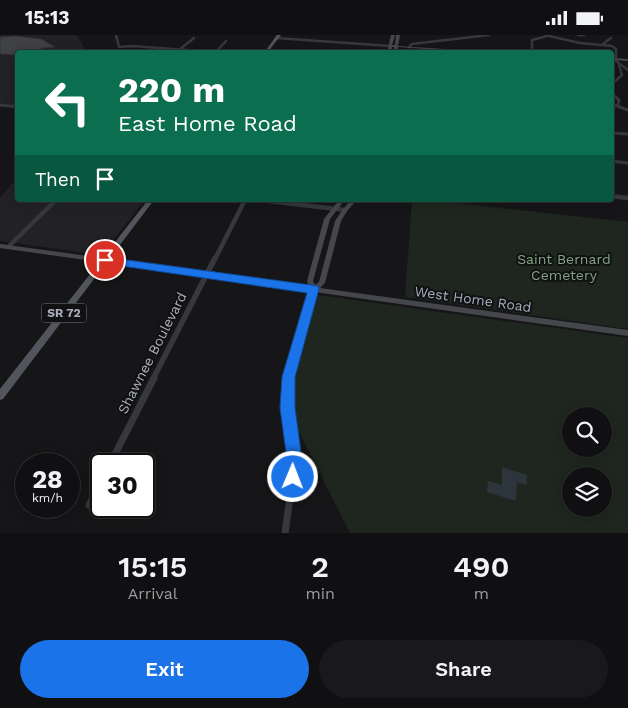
<!DOCTYPE html>
<style>
:root{--surface:#101012;--page:#19191b;--text:#f1f3f6;--muted:#9c9d9f;--line:#303032;--accent:#1a73e8}
body{margin:0;font-family:"Work Sans",sans-serif;background:var(--page);color:var(--text);height:100vh;display:flex;flex-direction:column;font-size:19px;white-space:nowrap}
*{box-sizing:border-box;margin:0}
p{font-size:16px;color:var(--muted)}
.icon{flex:none;width:28px;height:28px;fill:none;stroke:currentColor;stroke-width:2;stroke-linecap:round;stroke-linejoin:round}
.map{position:relative;height:498px;overflow:hidden}
.drawer{display:flex;flex-direction:column;background:var(--surface);flex:1}
.drawer>*{flex:none}
.banner{position:absolute;left:15px;top:15px;width:599px;height:152px;border-radius:5px;box-shadow:0 2px 12px #0003,0 0 0 1px var(--line);background:#0b6e4f;color:#fff;overflow:hidden}
.controls{position:absolute;left:562px;top:372px;display:grid;gap:10px}
.controls a{display:grid;place-items:center;width:50px;height:50px;border-radius:50%;background:var(--surface);box-shadow:0 2px 12px #0003,0 0 0 1px var(--line);font-size:25px}
.speed{position:absolute;left:15px;top:418px;display:flex;gap:10px;font-size:25px;font-weight:700;text-align:center}
.speed>*{display:grid;place-content:center;width:65px;height:65px;border-radius:50%;background:var(--surface);box-shadow:0 2px 12px #0003,0 0 0 1px var(--line);line-height:1}
.speed small{font-size:12px;font-weight:400}
.speed .limit{border:2px solid #111;border-radius:8px;background:#fff;color:#111}
.pin{position:absolute;display:grid;place-items:center;width:42px;height:42px;color:#fff;margin:-21px;border:2px solid #fff;border-radius:50%;box-shadow:0 1px 5px #0007}
.me{position:absolute;width:55px;margin:-28px;rotate:1deg;stroke-linejoin:round;filter:drop-shadow(0 0 4px #0008)}
.turn{display:flex;align-items:center;gap:18px;height:105px;padding:0 20px;font-size:22px}
.turn .icon{width:65px;height:65px;stroke-width:2.5}
.turn b{display:block;font-size:35px;line-height:42px}
.then{display:flex;align-items:center;height:48px;padding:0 20px;background:#0003;gap:10px;font-size:19px}
.eta{display:flex;justify-content:space-evenly;align-items:center;height:85px;text-align:center}
.eta b{font-size:30px;font-weight:600;line-height:35px}
.cta{display:flex;gap:10px;margin-top:auto;padding:10px 20px}
.cta a{flex:1;height:58px;border-radius:30px;background:var(--accent);color:#fff;font-size:20px;font-weight:600;line-height:58px;text-align:center}
.cta a+a{background:var(--page);color:var(--text)}
.status{display:flex;justify-content:space-between;align-items:center;height:35px;padding:0 25px;background:var(--surface);direction:ltr}
.status svg{height:14px;fill:currentColor}
.map>svg:first-child{display:block}
.built{fill:#222225}
.green{fill:#1e261f;fill-rule:evenodd}
.water{fill:#2c353c}
.building{fill:#404145;stroke:#303034}
.lines{fill:none;stroke-linecap:round;stroke-linejoin:round}
.street-far4{stroke:#37383d;stroke-width:2.5}
.street-far3{stroke:#37383d;stroke-width:3}
.street-far2{stroke:#37383d;stroke-width:4.5}
.street-far1{stroke:#37383d;stroke-width:5.5}
.street{stroke:#37383d;stroke-width:7}
.secondary{fill:#45474d;fill-rule:evenodd}
.primary{fill:#53555c;fill-rule:evenodd}
.route{fill:#1a73e8;stroke:#114b97}
.labels{text-anchor:middle;stroke-width:4;stroke-linejoin:round;paint-order:stroke}
.shield{fill:#111113;stroke:#7b7e86;stroke-width:1}
.shield-label{font-size:12px;font-weight:bold;fill:#a8adb8}
.park-label{font-size:14px;fill:#7fa381;stroke:#111113}
.street-label{font-size:14px;fill:#a8adb8;stroke:#111113}
</style>
<div class="status"><b>15:13</b><svg viewBox="0 0 49 12"><path d="M0 12V9h3v3zM5 12V6h3v6zM10 12V3h3v9zM15 12V0h3v12zM26 1h20v11H26zM47 4h2v5h-2z"/></svg></div>
<div class="map">
<svg width="628" height="498" viewBox="0 0 628 498">
<rect width="100%" height="100%" fill="#161618"/>
<g class="built">
<path d="M0,0H77L85,15L84,18H18L17,72L0,70Z"/>
<path d="M17,143L18,165H145L101,220L0,206V163Z"/>
</g>
<g class="green">
<path d="M412,165H429L628,187V294L405,262Z"/>
<path d="M318,260L628,303V498H350L294,387L291,363L294,341ZM571,381H604V414H571ZM571,441H604V474H571Z"/>
</g>
<path class="water" d="M502,432L527,440V450L517,448L516,466L487,457L488,446L502,450Z"/>
<path class="building" d="M16,1L41,4L55,12L42,13L34,18H18V20L0,19V2Z"/>
<g class="lines">
<g class="street-far4">
<path d="M116,0L119,12L132,11L230,18"/>
<path d="M545,0L580,8L612,11L616,14V26L628,35"/>
<path d="M578,0H584"/>
<path d="M276,3L390,11"/>
<path d="M603,9L611,3"/>
<path d="M409,12L412,9L489,0"/>
<path d="M180,14L194,3"/>
<path d="M216,17L226,6"/>
<path d="M266,17L280,18"/>
<path d="M532,18V5L547,1"/>
<path d="M611,50L622,40L619,30"/>
</g>
<g class="street-far3">
<path d="M611,58L619,65L618,70L611,72"/>
<path d="M0,70L18,72"/>
<path d="M614,70L628,75"/>
<path d="M611,98L628,99"/>
<path d="M611,126L628,128"/>
</g>
<g class="street-far2">
<path d="M611,161L628,163"/>
<path d="M260,165L345,175"/>
<path d="M8,212L56,165"/>
<path d="M215,224L245,165"/>
</g>
<g class="street-far1">
<path d="M153,344L215,223"/>
<path d="M288,344L314,254"/>
</g>
<g class="street">
<path d="M110,429L154,343"/>
<path d="M89,470L101,446"/>
<path d="M285,498L294,434L288,373V343"/>
</g>
<g class="secondary">
<path d="M391,0H395L392,10H395L396,0H400L398,11L506,18H480L398,12L397,18H393L394,12H392L391,18H387Z"/>
<path d="M611,23L628,24V26L611,25Z"/>
<path d="M339,165H345L330,184L313,246L315,250L319,247L335,186L343,174L351,165H357L347,176L341,186L325,248L320,253L628,295V301L0,213V209L309,251L307,246L324,184Z"/>
</g>
<g class="primary">
<path d="M277,0H281L267,18H264Z"/>
<path d="M148,165H154L3,364L0,365V354Z"/>
</g>
</g>
<path class="route" d="M105,222L318,251L319,254L295,342V373L301,417V442L299,448L293,451L287,448L285,442L286,417L280,373L282,342L307,258L101,228L99,225Z"/>
<g class="labels">
<rect class="shield" x="41.5" y="268.5" width="45" height="19" rx="4"/>
<g class="shield-label">
<text x="64" y="282">SR 72</text>
</g>
<g class="park-label">
<text x="564" y="229">Saint Bernard<tspan x="564" dy="16">Cemetery</tspan></text>
</g>
<g class="street-label">
<text transform="translate(473 264) rotate(8)" y="5">West Home Road</text>
<text transform="translate(152 318) rotate(-63)" y="5">Shawnee Boulevard</text>
</g>
</g>
</svg>
<div class="controls">
<a><svg class="icon" aria-label="search" viewBox="0 0 24 24"><circle cx="10" cy="10" r="6"/><path d="M15 15l6 6"/></svg></a>
<a><svg class="icon" aria-label="layers" viewBox="0 0 24 24"><path d="M12 4l9 5-9 5-9-5zM3 14l9 5 9-5"/></svg></a>
</div>
<div class="speed"><div>28<small>km/h</small></div><div class="limit">30</div></div>
<div class="pin" style="left:105px;top:225px;background:#d93025"><svg class="icon" aria-label="arrive" viewBox="0 0 24 24"><path d="M6 21V4h12l-3 4 3 4H6"/></svg></div>
<svg class="me" style="left:293px;top:442px" viewBox="-20 -20 40 40"><circle r="17" fill="#1a73e8" stroke="#fff" stroke-width="3"/><path d="M0-11L8 9 0 5-8 9z" fill="#fff"/></svg>
<div class="banner">
<div class="turn"><svg class="icon" aria-label="left" viewBox="0 0 24 24"><path d="M17 20v-9H6M10 6l-5 5 5 5"/></svg><div><b>220 m</b>East Home Road</div></div>
<div class="then">Then<svg class="icon" aria-label="arrive" viewBox="0 0 24 24"><path d="M6 21V4h12l-3 4 3 4H6"/></svg></div>
</div>
</div>
<section class="drawer">
<div class="eta">
<div><b>15:15</b><p>Arrival</p></div>
<div><b>2</b><p>min</p></div>
<div><b>490</b><p>m</p></div>
</div>
<div class="cta"><a>Exit</a><a>Share</a></div>
</section>
